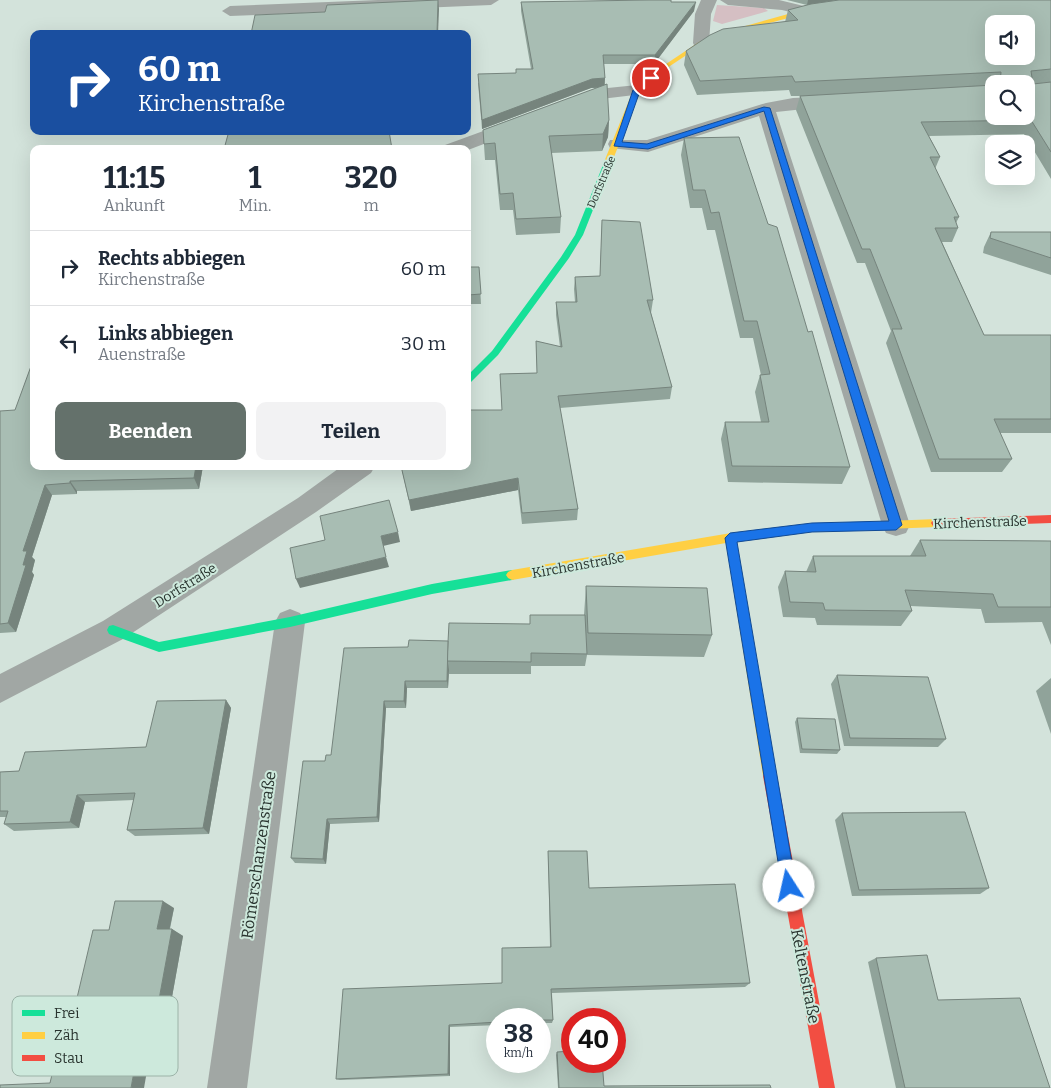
<!DOCTYPE html>
<html lang="de">
<meta charset="utf-8">
<style>
:root{--surface:#fff;--page:#f2f2f3;--text:#1f2937;--muted:#747a83;--line:#e0e1e3;--accent:#64716b}
body{margin:0;font-family:Bitter,serif;background:var(--page);color:var(--text);height:100vh;display:flex;flex-direction:column;font-size:19px;white-space:nowrap}
*{box-sizing:border-box;margin:0}
p{font-size:16px;color:var(--muted)}
.icon{flex:none;width:28px;height:28px;fill:none;stroke:currentColor;stroke-width:2;stroke-linecap:round;stroke-linejoin:round}
.map{position:relative;flex:1;overflow:hidden}
.panel{position:absolute;left:30px;top:145px;width:441px;height:325px;display:flex;flex-direction:column;background:var(--surface);border-radius:10px;box-shadow:0 5px 20px #0002}
.panel>*{flex:none}
.hud{position:absolute;left:30px;top:30px;width:441px;height:105px;border-radius:10px;box-shadow:0 5px 20px #0002;background:#1a4fa0;color:#fff;overflow:hidden}
.fabs{position:absolute;left:985px;top:15px;display:grid;gap:10px}
.fabs a{display:grid;place-items:center;width:50px;height:50px;border-radius:10px;background:var(--surface);box-shadow:0 5px 20px #0002;font-size:25px}
.speed{position:absolute;left:486px;top:1008px;display:flex;gap:10px;font-size:25px;font-weight:700;text-align:center}
.speed>*{display:grid;place-content:center;width:65px;height:65px;border-radius:50%;background:var(--surface);box-shadow:0 5px 20px #0002;line-height:1}
.speed small{font-size:12px;font-weight:400}
.speed .limit{border:8px solid #d22;background:#fff;color:#111}
.pin{position:absolute;display:grid;place-items:center;width:42px;height:42px;color:#fff;margin:-21px;border:2px solid #fff;border-radius:50%;box-shadow:0 1px 5px #0007}
.me{position:absolute;width:55px;margin:-28px;rotate:350deg;stroke-linejoin:round;filter:drop-shadow(0 0 4px #0008)}
.turn{display:flex;align-items:center;gap:18px;height:105px;padding:0 25px;font-size:22px}
.turn .icon{width:65px;height:65px;stroke-width:2.5}
.turn b{display:block;font-size:35px;line-height:42px}
.eta{display:flex;justify-content:space-evenly;align-items:center;height:85px;text-align:center}
.eta b{font-size:30px;font-weight:700;line-height:35px}
.button{display:flex;gap:10px;margin-top:auto;padding:10px 25px}
.button a{flex:1;height:58px;border-radius:10px;background:var(--accent);color:#fff;font-size:20px;font-weight:700;line-height:58px;text-align:center}
.button a+a{background:var(--page);color:var(--text)}
ul{padding:0;list-style:none}
li{display:flex;align-items:center;gap:15px;height:75px;padding:0 25px;border-top:1px solid var(--line)}
li div{flex:1}
li b{display:block;font-size:19px}
li em{font-style:normal}
.map>svg:first-child{display:block}
.green{fill:#d5bfc3}
.lines{fill:none;stroke-linecap:round;stroke-linejoin:round}
.street{fill:#a1a7a4;fill-rule:evenodd}
.fast{fill:#16e098;fill-rule:evenodd}
.slow{fill:#ffcf43;fill-rule:evenodd}
.jam{fill:#f24e42;fill-rule:evenodd}
.wall{fill:#90a39a;fill-rule:evenodd}
.shaded-wall{fill:#76847d}
.building{fill:#a8bdb3;stroke:#76847d;fill-rule:evenodd}
.route{fill:#1a73e8;stroke:#114b97}
.labels{text-anchor:middle;stroke-width:4;stroke-linejoin:round;paint-order:stroke}
.far-street-label{font-size:11px;fill:#29342f;stroke:#cde9dc}
.street-label{font-size:14px;fill:#29342f;stroke:#cde9dc}
.near-street-label{font-size:16px;fill:#29342f;stroke:#cde9dc}
.key{fill:#cde9dc;stroke:#9cb3a8;stroke-width:1}
.key-label{font-size:14px;fill:#29342f}
</style>
<div class="map">
<svg width="1051" height="1088" viewBox="0 0 1051 1088">
<rect width="100%" height="100%" fill="#d3e3db"/>
<path class="green" d="M717,5L764,8L768,11L722,24L713,21Z"/>
<g class="lines">
<g class="street">
<path d="M378,0H499L491,5L230,16L222,11L230,6Z"/>
<path d="M701,0H717L711,14L709,43L707,47H695L693,43L695,14Z"/>
<path d="M720,0H779L812,8L814,11L806,16L782,10L728,5Z"/>
<path d="M637,85L643,86L646,90L643,94L601,99L571,109L565,108L562,104L565,100L598,89Z"/>
<path d="M836,96L842,97L845,101L842,105L776,112L910,525L906,533L896,536L886,533L882,525L759,116L648,152L610,148L608,144L610,140H647L766,103L793,98Z"/>
<path d="M519,118L526,120L528,124L526,128L468,150L443,149L445,145Z"/>
<path d="M342,466H375L371,473L316,512L123,639L0,703V674L103,621L298,498Z"/>
<path d="M290,609L300,613L305,622L247,1088H207L275,622L280,613Z"/>
</g>
<g class="fast">
<path d="M605,160L612,162L583,235L569,258L498,355L471,382L468,383V375L492,351L561,257L575,235Z"/>
<path d="M512,570L516,572L518,575L516,578L512,580L432,594L290,627L159,652L109,634L107,630L109,626L113,625L159,642L290,617L432,584Z"/>
</g>
<g class="slow">
<path d="M866,0H882L807,13L728,34L703,44L670,66L640,91L612,162L608,164L604,162L634,88L666,64L699,42L724,32L806,9Z"/>
<path d="M937,519L941,520L943,523L941,526L937,527L812,532L737,542L777,776L775,781L770,782L765,781L763,776L726,543L512,580L508,578L506,575L508,572L512,570L731,533L812,524Z"/>
</g>
<g class="jam">
<path d="M1051,515V523L937,527L933,526L931,523L933,520L937,519Z"/>
<path d="M770,770L775,771L777,776L835,1088H819L763,776L765,771Z"/>
</g>
</g>
<g class="wall">
<path d="M787,0H1051V179L1024,134L929,136L940,157L935,169L959,217L956,223L958,228L952,242H942L984,335H1051V433H1000L1012,459L1002,472H931L886,343L891,331L865,263H857L796,110L800,96H791L789,90L697,95L684,65L686,51L785,22L788,10L807,5ZM994,84H1026L994,116Z"/>
<path d="M521,2H671L694,11L654,64H604L605,78V85L609,120L608,137L602,151L551,153L561,217L560,233L516,235L513,210H500L495,160H485L483,130L597,88H591L482,129L478,83L531,69L521,11Z"/>
<path d="M684,138L768,224L808,332L850,467L842,484L728,482L721,439L725,422H761L755,392L760,375H761L753,338H740L715,230H707L702,208H690L681,155Z"/>
<path d="M602,220L653,300L651,313L672,387L670,399L560,408L578,509L577,520L522,524L518,490L411,511L401,466L469,448L502,410L500,374L537,373L536,341L560,347L556,315V302H575L574,289L575,277L600,276Z"/>
<path d="M991,232H1051V275L983,253L984,247Z"/>
<path d="M468,267H479L481,304H468Z"/>
<path d="M0,411L34,466H203L199,489L77,491V494L52,495L32,557L35,560L32,572L34,575L16,632L0,633Z"/>
<path d="M920,540L1051,541V645L1042,622L985,623L981,609L910,606L912,611L901,626L817,625L815,618L783,617L778,587L785,571L806,572L813,556H910Z"/>
<path d="M586,586L712,635L704,657L587,655L585,666H531V674H449V670L448,688H407L406,708H386L379,822L330,824L326,864L295,863L291,858L325,761L331,755L408,647L448,641L530,624L584,615Z"/>
<path d="M837,675L946,739L938,747L844,746L831,684Z"/>
<path d="M1051,678V734L1036,691Z"/>
<path d="M226,700L231,708L209,834L135,836L127,830L134,800L85,802L79,828L14,831L4,824L6,817H0V772L19,771L146,747Z"/>
<path d="M797,718L840,750L837,754L800,753L795,722Z"/>
<path d="M842,813L989,888L980,894L852,896L835,820Z"/>
<path d="M548,851L589,888L750,983L745,987L552,993L553,1020L552,1023H540V1019H498V1025L450,1027V1076L340,1080L336,1079L502,983L550,947Z"/>
<path d="M174,908L170,929H172L183,936L163,1047L151,1048L50,1083L65,1049L109,930Z"/>
<path d="M876,958L938,1000L1050,1088H896L868,962Z"/>
<path d="M557,1052L604,1086L771,1088H558L556,1055Z"/>
</g>
<g class="shaded-wall">
<path d="M438,0L439,9L438,34H437Z"/>
<path d="M808,0H837L807,5Z"/>
<path d="M696,2L694,11L654,64L655,55Z"/>
<path d="M605,78L604,87L591,88L482,129V120L592,79Z"/>
<path d="M609,120L608,137L602,151L603,134Z"/>
<path d="M196,466H203L199,489L194,478Z"/>
<path d="M518,478V490L411,511L409,500Z"/>
<path d="M70,481L77,491V494L70,483Z"/>
<path d="M45,485L52,495L32,557L35,560L32,572L34,575L16,632L8,623L23,565V551Z"/>
<path d="M398,532L400,542L383,546L381,536Z"/>
<path d="M386,557L389,567L300,588L296,579Z"/>
<path d="M448,663L449,670L448,688L447,681Z"/>
<path d="M405,681L407,688L406,708L404,701Z"/>
<path d="M226,700L231,708L209,834L203,828Z"/>
<path d="M384,701L386,708L379,822L377,817Z"/>
<path d="M77,795L85,802L79,828L70,822Z"/>
<path d="M327,819L330,824L326,864L323,859Z"/>
<path d="M163,901L174,908L168,936L157,929Z"/>
<path d="M172,929L183,936L163,1047L151,1043Z"/>
<path d="M449,1025L450,1027V1076L448,1074Z"/>
<path d="M139,1044L151,1048L144,1088H131Z"/>
</g>
<g class="building">
<path d="M438,0L437,34H251L255,15L325,12L327,5Z"/>
<path d="M649,0H671V2H696L655,55H603L605,78L592,79L482,120L478,74L516,73V69H533L521,2Z"/>
<path d="M839,0H1051V69L1031,71L1033,84L1051,82V152L1031,120L921,122L940,157H930L959,217H954L958,228H935L984,335H1051V419H994L1012,459H939L892,329H902L870,249H862L800,96L994,85V116H1026V84H1000L1001,72L795,82L792,76L700,81L686,51L710,35L723,29L798,20L788,10L811,4ZM994,24H1026V56H994Z"/>
<path d="M607,84L609,120L603,134L549,136L561,217L516,219L513,193L500,194L495,143L484,144L483,130Z"/>
<path d="M229,131H389L392,149H224Z"/>
<path d="M739,137L768,224L777,227L808,332L812,331L850,467L732,466L725,422H769L760,375L770,374L757,321H744L719,212L711,213L705,190H693L684,138Z"/>
<path d="M602,220L640,222L653,300H647L672,387L558,396L578,509L522,513L518,478L409,500L401,466H468V448H469L470,410H502L500,374L537,373L536,341L562,347L556,302H577L575,277L600,276Z"/>
<path d="M991,232H1051V258L990,238Z"/>
<path d="M468,267H479L481,294L468,295Z"/>
<path d="M34,358V466H196L194,478L70,481V483L45,485L23,551H27L23,565H26L8,623L0,624V411L15,410Z"/>
<path d="M389,500L398,532L381,536L386,557L296,579L290,548L325,540L320,516Z"/>
<path d="M920,540L1051,541V607H998L993,594L905,590L912,611L825,610L823,603L790,602L785,571L816,572L813,556H926Z"/>
<path d="M586,586L707,588L712,635L588,633Z"/>
<path d="M530,615H585L587,654L531,653V662L447,661L449,623L530,624Z"/>
<path d="M409,640L448,641L447,681H405L404,701H384L377,817L327,819L323,859L291,858L303,761H325L326,755H331L344,648L408,647Z"/>
<path d="M837,675L928,677L946,739L850,738Z"/>
<path d="M226,700L203,828L127,830L135,793L77,795L70,822L4,824L8,811H0V772L19,771L25,752L146,747L157,701Z"/>
<path d="M797,718L835,719L840,750L802,749Z"/>
<path d="M965,812L989,888L859,890L842,813Z"/>
<path d="M548,851H587L589,888L735,884L750,983L551,989L553,1020H540V1019H498V1022L449,1025L448,1074L336,1079L343,989L502,983V948L551,947Z"/>
<path d="M115,901H163L157,929H172L151,1043L139,1044L131,1088H0V1085L50,1083L58,1049H65L93,930H109Z"/>
<path d="M927,955L938,1000L1020,998L1050,1088H905L876,958Z"/>
<path d="M572,1051V1061H602L604,1086L770,1085L771,1088H559L557,1052Z"/>
</g>
<path class="route" d="M649,77L655,78L640,91L622,142L647,144L764,107L770,108L902,525L896,530L812,532L737,542L796,886L794,891L789,893L784,891L782,886L725,538L730,533L812,523L889,521L764,111L648,149L614,146L633,90Z"/>
<g class="labels">
<g class="far-street-label">
<text transform="translate(601 182) rotate(-67)" y="4">Dorfstraße</text>
</g>
<g class="street-label">
<text transform="translate(980 522) rotate(-2)" y="5">Kirchenstraße</text>
<text transform="translate(578 565) rotate(-10)" y="5">Kirchenstraße</text>
<text transform="translate(185 585) rotate(-32)" y="5">Dorfstraße</text>
</g>
<g class="near-street-label">
<text transform="translate(258 855) rotate(-82)" y="6">Römerschanzenstraße</text>
<text transform="translate(806 976) rotate(79)" y="6">Keltenstraße</text>
</g>
</g>
<rect x="12" y="996" width="166" height="80" rx="8" class="key"/>
<rect x="22" y="1010" width="23" height="6" fill="#16e098"/>
<rect x="22" y="1032" width="23" height="7" fill="#ffcf43"/>
<rect x="22" y="1055" width="23" height="6" fill="#f24e42"/>
<g class="key-label">
<text x="54" y="1018">Frei</text>
<text x="54" y="1040">Zäh</text>
<text x="54" y="1063">Stau</text>
</g>
</svg>
<div class="fabs">
<a><svg class="icon" aria-label="sound" viewBox="0 0 24 24"><path d="M4 9h4l5-4v14l-5-4H4zM17 9q2 3 0 6"/></svg></a>
<a><svg class="icon" aria-label="search" viewBox="0 0 24 24"><circle cx="10" cy="10" r="6"/><path d="M15 15l6 6"/></svg></a>
<a><svg class="icon" aria-label="layers" viewBox="0 0 24 24"><path d="M12 4l9 5-9 5-9-5zM3 14l9 5 9-5"/></svg></a>
</div>
<div class="speed"><div>38<small>km/h</small></div><div class="limit">40</div></div>
<div class="pin" style="left:651px;top:78px;background:#d93025"><svg class="icon" aria-label="arrive" viewBox="0 0 24 24"><path d="M6 21V4h12l-3 4 3 4H6"/></svg></div>
<svg class="me" style="left:789px;top:886px" viewBox="-20 -20 40 40"><circle r="19" fill="#fff"/><path d="M0-13L10 11 0 6-10 11z" fill="#1a73e8"/></svg>
<div class="hud">
<div class="turn"><svg class="icon" aria-label="right" viewBox="0 0 24 24"><path d="M7 20v-9h11M14 6l5 5-5 5"/></svg><div><b>60 m</b>Kirchenstraße</div></div>
</div>
<section class="panel">
<div class="eta">
<div><b>11:15</b><p>Ankunft</p></div>
<div><b>1</b><p>Min.</p></div>
<div><b>320</b><p>m</p></div>
</div>
<ul>
<li><svg class="icon" aria-label="right" viewBox="0 0 24 24"><path d="M7 20v-9h11M14 6l5 5-5 5"/></svg><div><b>Rechts abbiegen</b><p>Kirchenstraße</p></div><em>60 m</em></li>
<li><svg class="icon" aria-label="left" viewBox="0 0 24 24"><path d="M17 20v-9H6M10 6l-5 5 5 5"/></svg><div><b>Links abbiegen</b><p>Auenstraße</p></div><em>30 m</em></li>
</ul>
<div class="button"><a>Beenden</a><a>Teilen</a></div>
</section>
</div>
